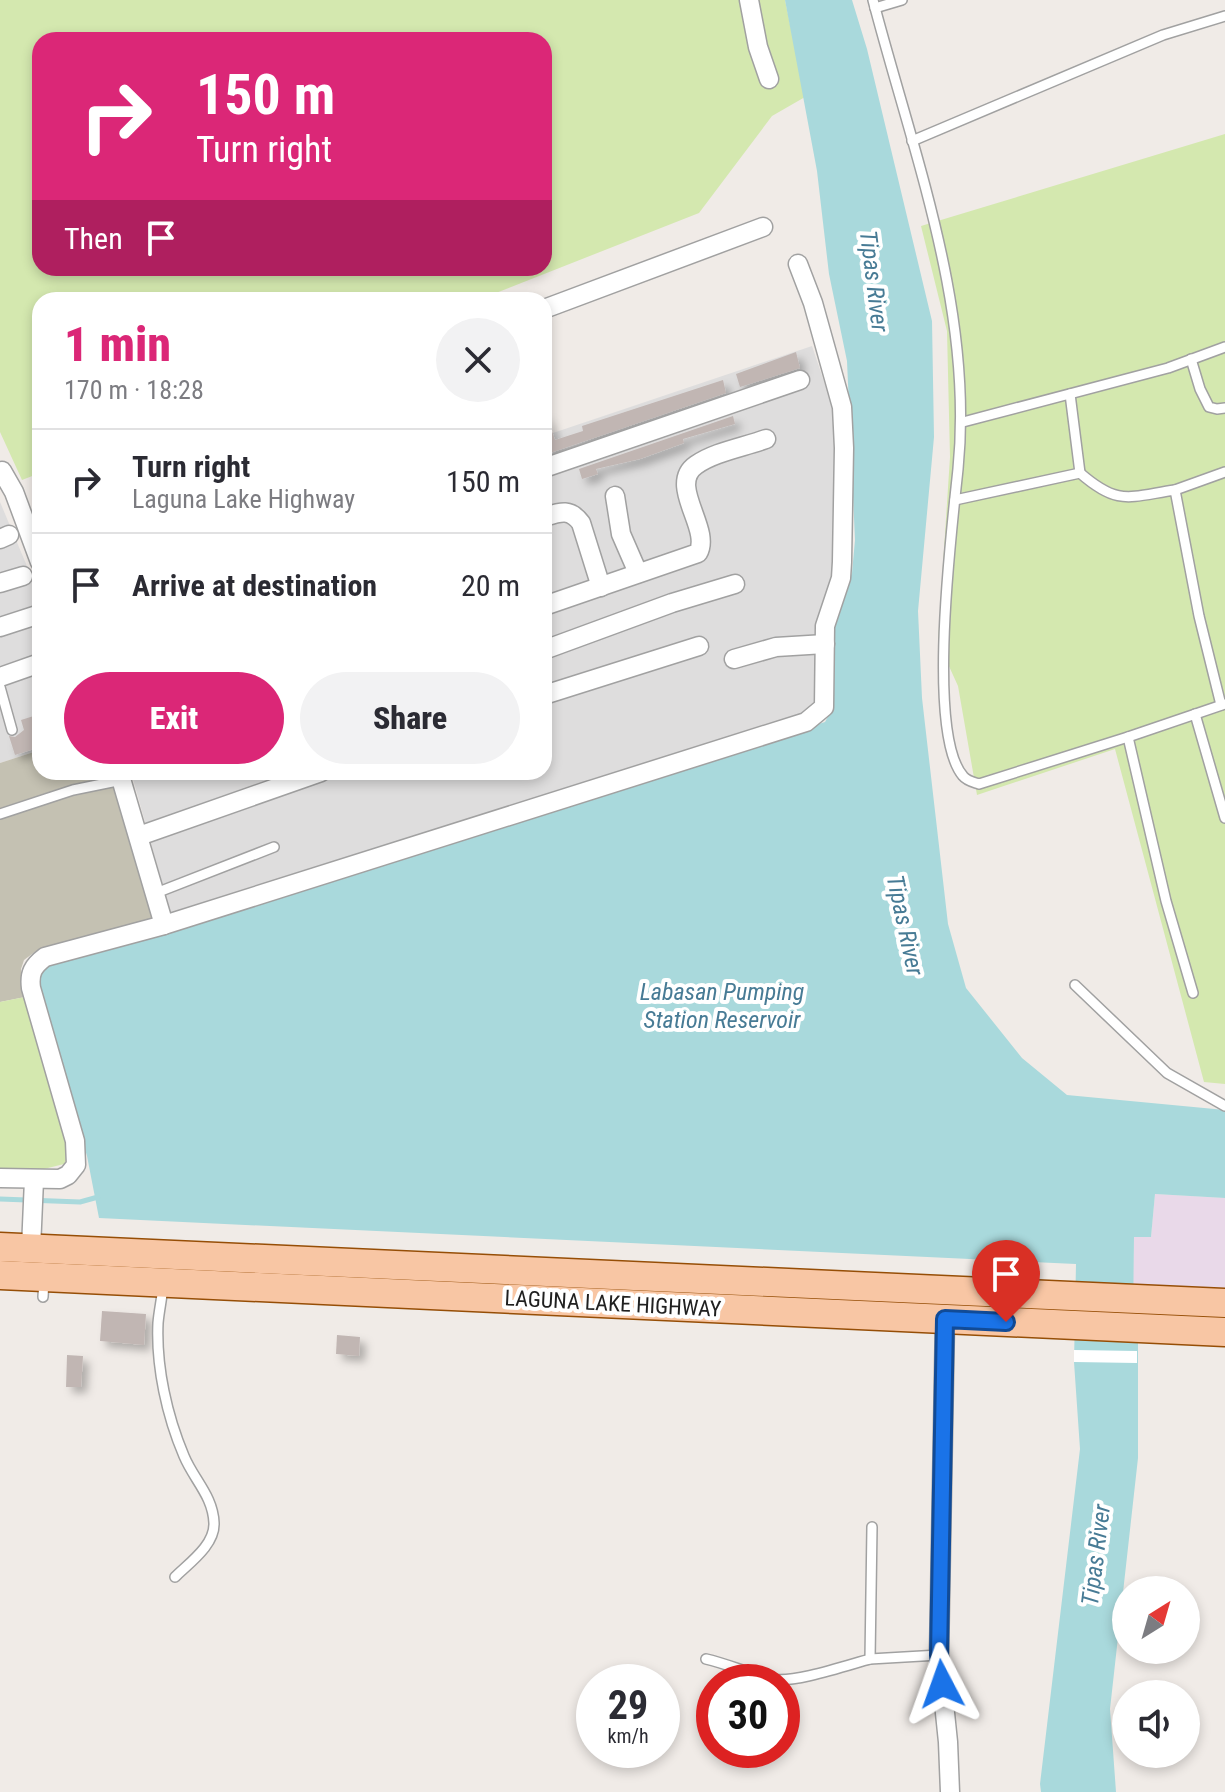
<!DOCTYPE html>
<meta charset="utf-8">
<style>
:root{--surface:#fff;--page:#f2f2f3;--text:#2b2b33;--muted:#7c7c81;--line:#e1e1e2;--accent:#db2777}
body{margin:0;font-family:"Roboto Condensed",sans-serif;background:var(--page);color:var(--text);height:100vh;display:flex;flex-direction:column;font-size:30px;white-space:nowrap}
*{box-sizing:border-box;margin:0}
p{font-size:26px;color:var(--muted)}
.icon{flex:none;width:44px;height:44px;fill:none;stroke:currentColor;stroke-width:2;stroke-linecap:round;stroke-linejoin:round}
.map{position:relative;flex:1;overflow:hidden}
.drawer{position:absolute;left:32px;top:292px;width:520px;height:488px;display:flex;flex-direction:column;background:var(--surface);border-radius:24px;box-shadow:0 4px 12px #0003}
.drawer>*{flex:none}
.guide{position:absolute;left:32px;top:32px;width:520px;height:244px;border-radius:24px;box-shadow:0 4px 12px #0003;background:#db2777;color:#fff;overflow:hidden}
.needle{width:52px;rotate:37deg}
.fabs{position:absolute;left:1112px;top:1576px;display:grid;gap:16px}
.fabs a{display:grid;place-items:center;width:88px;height:88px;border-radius:50%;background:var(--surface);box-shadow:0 4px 12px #0003;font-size:40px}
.speed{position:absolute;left:576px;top:1664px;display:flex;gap:16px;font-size:40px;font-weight:700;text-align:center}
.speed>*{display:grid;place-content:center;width:104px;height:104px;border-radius:50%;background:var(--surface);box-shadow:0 4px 12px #0003;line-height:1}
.speed small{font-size:20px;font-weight:400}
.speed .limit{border:12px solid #d22;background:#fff;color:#111}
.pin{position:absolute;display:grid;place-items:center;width:68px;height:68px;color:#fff;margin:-82px -34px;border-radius:50% 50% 50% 0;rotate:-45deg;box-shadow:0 0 8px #0007}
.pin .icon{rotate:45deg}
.me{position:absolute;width:88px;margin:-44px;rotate:356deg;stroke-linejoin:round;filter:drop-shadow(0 0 6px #0008)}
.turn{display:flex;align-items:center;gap:28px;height:168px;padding:0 32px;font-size:36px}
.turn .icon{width:104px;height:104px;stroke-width:2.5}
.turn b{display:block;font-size:56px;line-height:68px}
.then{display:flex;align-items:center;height:76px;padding:0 32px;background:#0003;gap:16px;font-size:30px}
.round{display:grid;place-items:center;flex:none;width:84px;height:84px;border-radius:42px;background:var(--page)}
.headline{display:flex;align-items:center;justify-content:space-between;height:136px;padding:0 32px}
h1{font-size:48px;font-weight:800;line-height:60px;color:var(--accent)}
.button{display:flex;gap:16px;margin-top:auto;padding:16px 32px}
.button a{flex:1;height:92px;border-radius:48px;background:var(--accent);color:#fff;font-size:32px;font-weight:800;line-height:92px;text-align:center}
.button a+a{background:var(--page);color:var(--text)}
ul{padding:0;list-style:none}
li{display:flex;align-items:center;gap:24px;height:104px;padding:0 32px;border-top:2px solid var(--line)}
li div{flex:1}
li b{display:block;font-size:30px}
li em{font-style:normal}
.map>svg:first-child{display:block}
.residential{fill:#dedddd}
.industrial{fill:#e9d9e9}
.construction{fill:#c4c1b2}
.grass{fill:#d4e8af;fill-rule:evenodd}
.water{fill:#a9d9dc}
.pier{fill:#fff}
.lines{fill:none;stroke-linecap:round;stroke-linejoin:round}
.stream{stroke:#a9d9dc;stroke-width:5}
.building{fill:#c1b6b3;filter:url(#shadow)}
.lane-casing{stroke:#a1a1a1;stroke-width:12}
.street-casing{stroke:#a1a1a1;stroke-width:21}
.primary-casing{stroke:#964e06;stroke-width:31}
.lane{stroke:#fff;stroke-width:9}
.street{stroke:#fff;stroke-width:18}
.primary{stroke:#f8c6a4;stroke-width:28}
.route-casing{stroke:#114b97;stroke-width:20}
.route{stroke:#1a73e8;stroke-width:14}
.labels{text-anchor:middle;stroke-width:8;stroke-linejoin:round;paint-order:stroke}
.street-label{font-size:22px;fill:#202020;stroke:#fff}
.water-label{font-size:24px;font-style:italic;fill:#477b95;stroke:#fff}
</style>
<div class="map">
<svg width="1225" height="1792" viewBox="0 0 1225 1792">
<defs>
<filter id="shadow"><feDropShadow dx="6" dy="6" stdDeviation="4" flood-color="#0004"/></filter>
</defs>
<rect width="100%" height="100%" fill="#f0ebe7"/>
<g class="residential">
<path d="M812,346L834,411L837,440L835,563L821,610L818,695L813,710L779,724L172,918L131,772H544V436Z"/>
<path d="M0,502L40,597V750L0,763Z"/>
</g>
<path class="industrial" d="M1155,1194L1225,1198V1289L1133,1284L1134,1236L1151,1237Z"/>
<path class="construction" d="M40,750V772H113L156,919L36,951L24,960L21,969L25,997L0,1002V763Z"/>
<g class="grass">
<path d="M0,0H785L805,97L772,116L699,213L478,300H40V473L22,480L0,432ZM40,40H544V268H40Z"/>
<path d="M1225,134V1084L1204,1082L1115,749L977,795L958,686L938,642L950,457L947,331L921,226Z"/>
<path d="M25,997L69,1155L64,1164L44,1169L0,1171V1002Z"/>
</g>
<path class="water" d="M785,0H852L867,49L932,321L934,437L918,611L922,698L948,924L966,988L1022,1058L1067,1095L1225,1110V1198L1155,1194L1151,1237H1134L1133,1323L1138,1333V1458L1110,1709L1116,1792H1041L1040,1784L1080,1449L1074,1362L1076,1264L99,1218L87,1156L39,989L38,977L43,967L825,722L832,709L834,616L852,573L855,540L847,361L829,274L817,171Z"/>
<path class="pier" d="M1074,1350L1137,1351V1363L1074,1362Z"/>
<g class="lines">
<path class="stream" d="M0,1199L80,1202L98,1197"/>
</g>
<g class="building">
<path d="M796,352L800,368L740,387L736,374Z"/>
<path d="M723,380L726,393L544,455V415L546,414L555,440L583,431L582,426Z"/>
<path d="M733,416L735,424L683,439L684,443L640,459L596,469L598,474L582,479L579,469Z"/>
<path d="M40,714V728L35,730L40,747L15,755L9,736L15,737L24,730L21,720Z"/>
<path d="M102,1311L146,1314L144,1345L100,1341Z"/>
<path d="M337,1335L360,1337L359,1356L336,1354Z"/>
<path d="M67,1355L83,1356L81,1387H66Z"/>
</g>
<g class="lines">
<g class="lane-casing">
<g id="lane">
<path d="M873,0C913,153 974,309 958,469C952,528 926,733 963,776C967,781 973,782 979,784L1128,737L1225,704"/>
<path d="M875,8L902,0"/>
<path d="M912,141L1163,35L1225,16"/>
<path d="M1191,359L1200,389L1209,407L1217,409L1225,408"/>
<path d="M1070,394L1080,473"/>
<path d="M963,422L1168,368L1225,347"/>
<path d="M1175,490L1225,472"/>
<path d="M955,500L1080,473C1118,506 1128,497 1175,490L1199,616L1221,705"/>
<path d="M0,687L12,730"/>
<path d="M1195,714L1225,818"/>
<path d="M1128,737L1166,901L1193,993"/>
<path d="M0,814L73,790L122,780"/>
<path d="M156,893L274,847"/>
<path d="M1075,985L1167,1073L1225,1106"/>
<path d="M163,1286C162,1298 159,1311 158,1323C156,1367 167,1416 184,1456C194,1480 213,1496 214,1523C215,1545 189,1563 175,1577"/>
<path d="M43,1297L44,1280"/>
<path d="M872,1527L870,1659L939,1655"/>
<path d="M706,1659C728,1664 750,1674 772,1679C792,1684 848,1665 870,1659"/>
</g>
</g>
<g class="street-casing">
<g id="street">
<path d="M749,0L758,47L769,79"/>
<path d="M544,309L763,227"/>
<path d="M544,468L800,380"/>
<path d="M2,471L14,492L40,562"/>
<path d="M615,496L621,534L638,573"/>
<path d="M544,517C560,512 570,508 581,523L601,587"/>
<path d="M0,539L9,535"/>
<path d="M0,583L23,576"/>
<path d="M544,606L698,553C712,529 667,485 696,465C714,452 744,447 766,439"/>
<path d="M0,627L40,614"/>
<path d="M544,650L672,603L735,584"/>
<path d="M734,659L776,647L825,644"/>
<path d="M0,677L40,663"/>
<path d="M544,695L699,646"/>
<path d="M119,772L164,925"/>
<path d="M139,836L321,772"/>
<path d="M0,1178L60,1179L68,1175L76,1165L75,1141L31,988C29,973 33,966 45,957L164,925L806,722L824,707L825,626L841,578L842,562L844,448L842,407L813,303L798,264"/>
<path d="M31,1248L34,1180"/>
<path d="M945,1319L939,1655L948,1742L950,1792"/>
</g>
</g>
<g class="primary-casing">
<g id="primary">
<path d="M0,1247L1225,1303"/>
<path d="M0,1275L1225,1332"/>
</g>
</g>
<use href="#lane" class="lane"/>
<use href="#street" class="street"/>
<use href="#primary" class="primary"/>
</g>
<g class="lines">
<g class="route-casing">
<path id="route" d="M942,1684L939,1655L945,1319L1006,1322"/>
</g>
<use href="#route" class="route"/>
</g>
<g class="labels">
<g class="street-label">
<text transform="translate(613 1303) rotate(3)" y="8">LAGUNA LAKE HIGHWAY</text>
</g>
<g class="water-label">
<text transform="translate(874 281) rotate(83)" y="8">Tipas River</text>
<text transform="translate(905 925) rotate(78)" y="8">Tipas River</text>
<text x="722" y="1000">Labasan Pumping<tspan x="722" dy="28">Station Reservoir</tspan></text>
<text transform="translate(1096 1555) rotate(-83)" y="8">Tipas River</text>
</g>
</g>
</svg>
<div class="fabs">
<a><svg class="needle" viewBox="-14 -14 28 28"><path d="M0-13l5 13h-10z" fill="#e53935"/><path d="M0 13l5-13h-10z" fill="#7c7c81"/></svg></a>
<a><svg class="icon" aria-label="sound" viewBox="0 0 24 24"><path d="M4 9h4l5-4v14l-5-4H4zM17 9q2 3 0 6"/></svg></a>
</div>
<div class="speed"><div>29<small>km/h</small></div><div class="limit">30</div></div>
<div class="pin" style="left:1006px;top:1322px;background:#d93025"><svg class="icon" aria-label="arrive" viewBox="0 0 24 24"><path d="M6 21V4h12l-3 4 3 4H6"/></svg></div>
<svg class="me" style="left:942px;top:1684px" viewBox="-20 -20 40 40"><path d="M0-17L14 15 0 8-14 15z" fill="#1a73e8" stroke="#fff" stroke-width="4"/></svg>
<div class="guide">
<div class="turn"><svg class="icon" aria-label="right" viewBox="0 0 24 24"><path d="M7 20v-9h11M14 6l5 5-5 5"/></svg><div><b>150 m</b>Turn right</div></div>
<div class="then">Then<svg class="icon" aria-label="arrive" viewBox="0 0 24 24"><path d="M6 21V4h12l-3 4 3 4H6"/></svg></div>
</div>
<section class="drawer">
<div class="headline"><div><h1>1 min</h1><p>170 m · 18:28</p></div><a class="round"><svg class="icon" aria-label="close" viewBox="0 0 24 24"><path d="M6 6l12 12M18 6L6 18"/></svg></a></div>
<ul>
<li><svg class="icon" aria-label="right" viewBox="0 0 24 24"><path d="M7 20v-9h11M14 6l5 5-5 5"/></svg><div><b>Turn right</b><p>Laguna Lake Highway</p></div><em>150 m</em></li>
<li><svg class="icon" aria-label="arrive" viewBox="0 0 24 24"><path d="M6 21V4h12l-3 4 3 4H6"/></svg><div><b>Arrive at destination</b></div><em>20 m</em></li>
</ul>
<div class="button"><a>Exit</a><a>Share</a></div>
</section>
</div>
